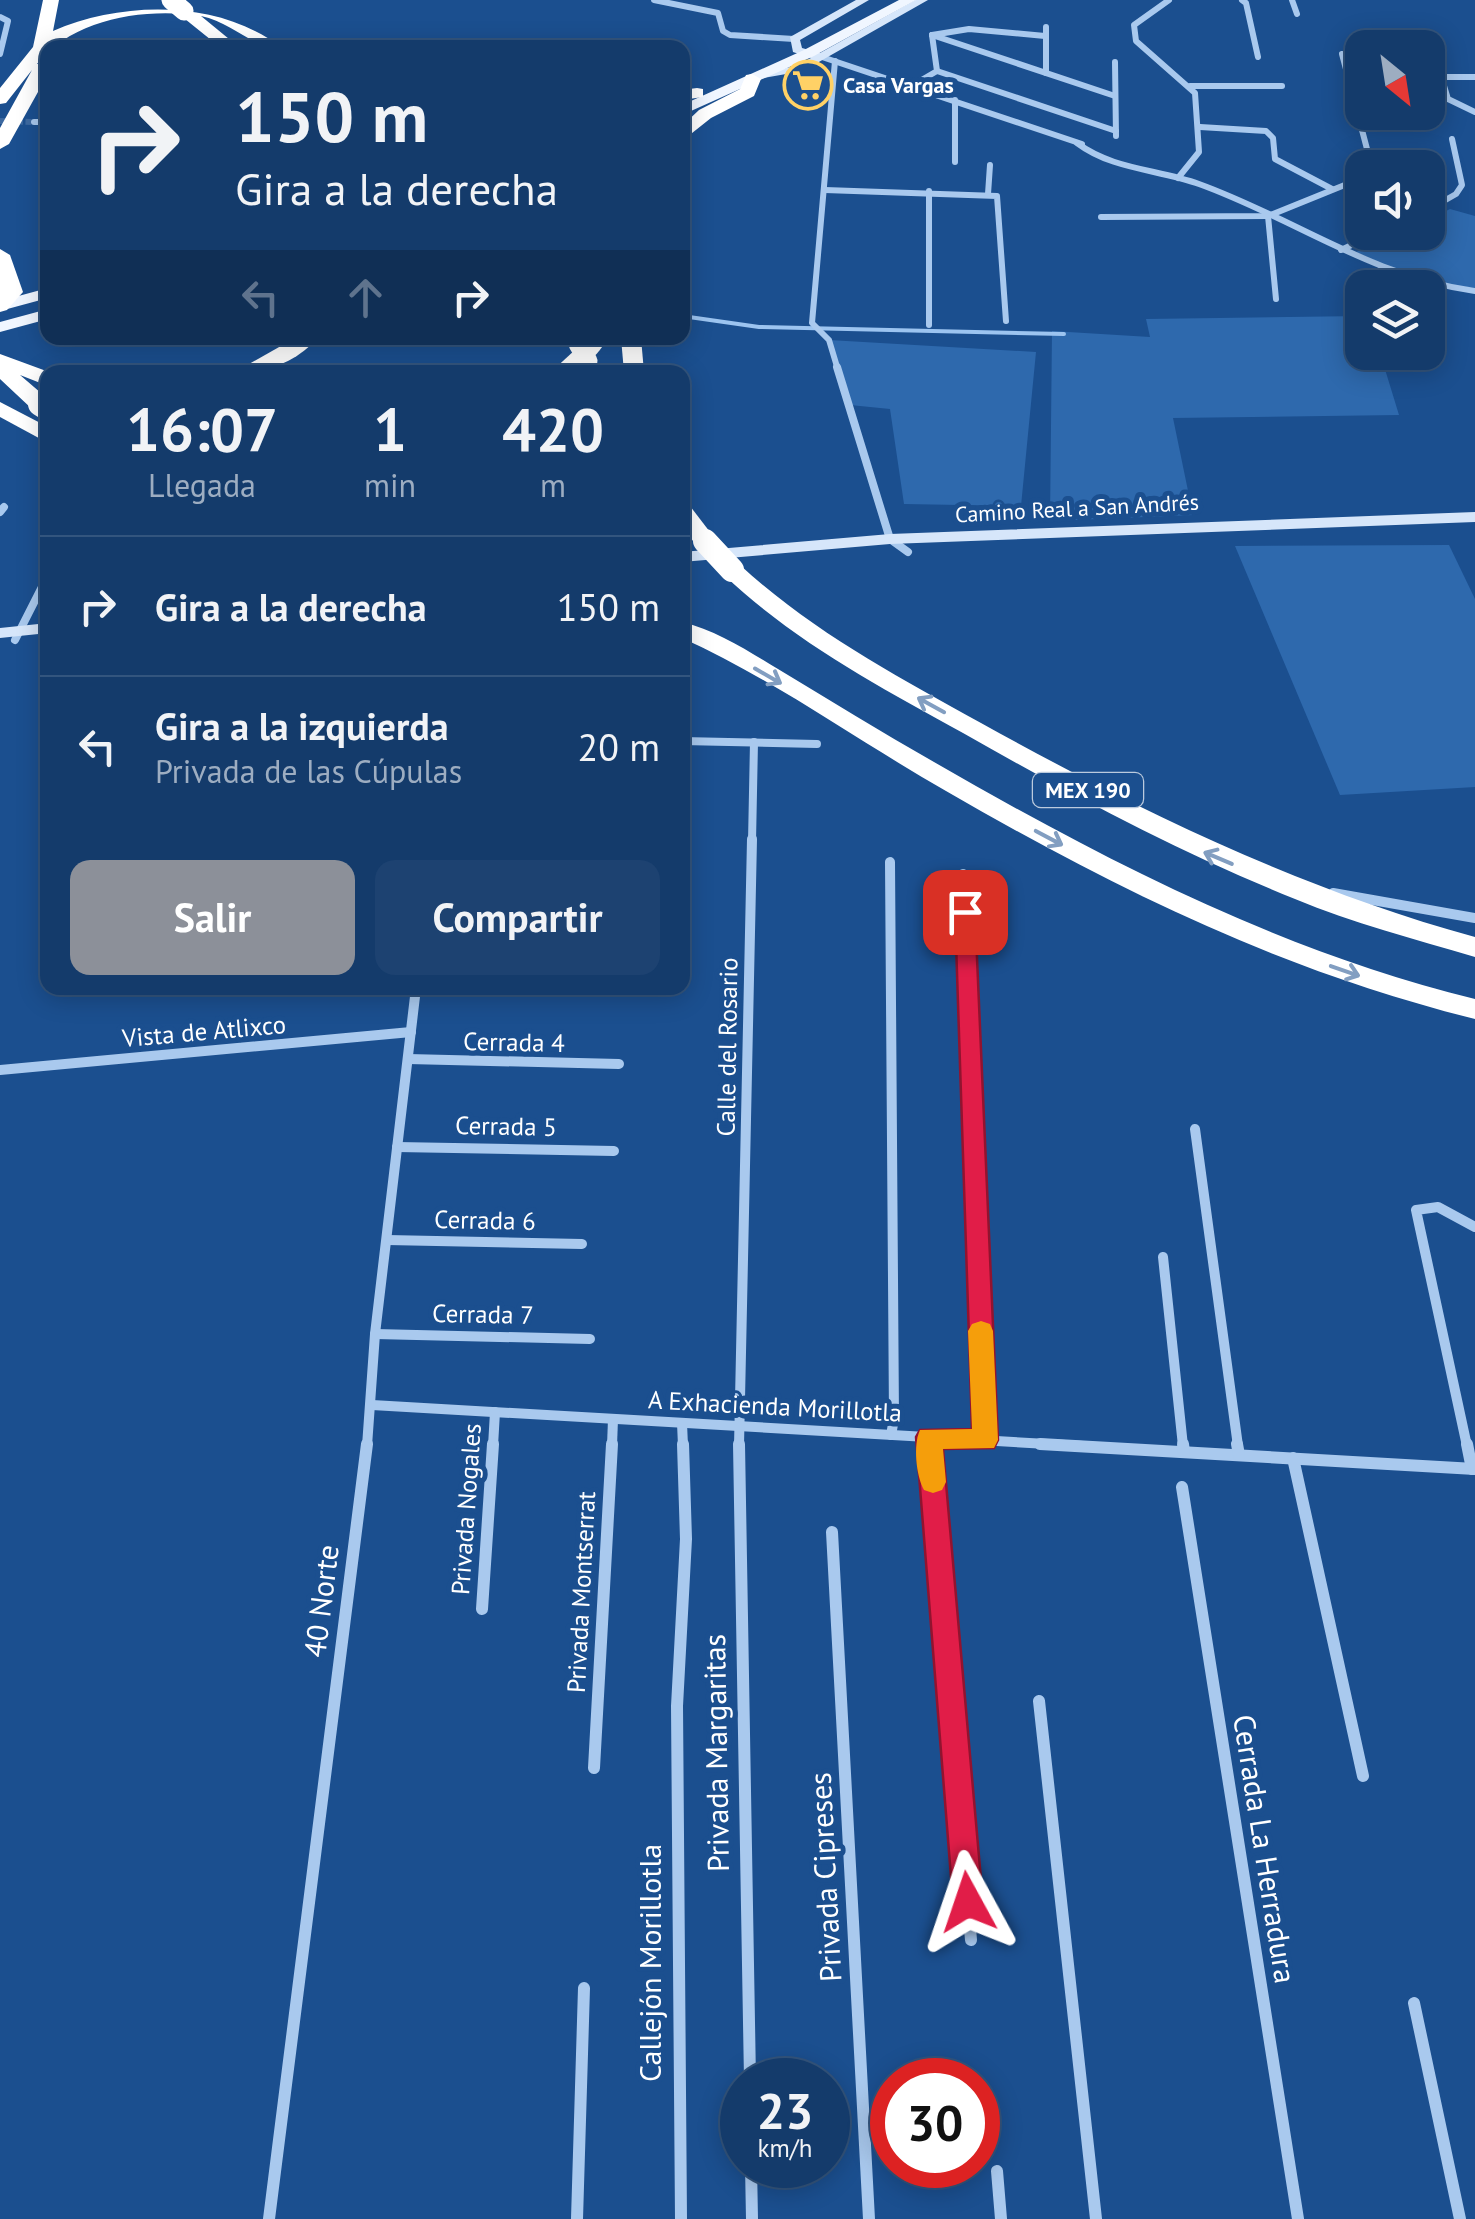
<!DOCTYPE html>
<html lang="es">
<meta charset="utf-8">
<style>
:root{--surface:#143b6b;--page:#1d4271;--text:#f1f3f6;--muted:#9dadc1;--line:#33557e;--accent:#8c9099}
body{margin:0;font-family:"PT Sans",sans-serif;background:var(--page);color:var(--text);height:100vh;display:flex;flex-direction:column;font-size:38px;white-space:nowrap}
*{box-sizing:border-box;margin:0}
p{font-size:32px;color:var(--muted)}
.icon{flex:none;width:55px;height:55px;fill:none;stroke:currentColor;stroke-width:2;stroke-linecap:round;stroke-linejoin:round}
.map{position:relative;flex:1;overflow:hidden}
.details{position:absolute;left:40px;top:365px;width:650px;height:630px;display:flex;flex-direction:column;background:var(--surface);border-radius:20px;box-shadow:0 5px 25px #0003,0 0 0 2px var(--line)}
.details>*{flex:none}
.top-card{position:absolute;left:40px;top:40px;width:650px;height:305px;border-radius:20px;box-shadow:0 5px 25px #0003,0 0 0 2px var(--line);background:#143b6b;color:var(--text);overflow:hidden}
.needle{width:65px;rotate:150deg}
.fabs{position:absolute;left:1345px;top:30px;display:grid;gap:20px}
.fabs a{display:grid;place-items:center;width:100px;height:100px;border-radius:20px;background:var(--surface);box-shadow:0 5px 25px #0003,0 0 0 2px var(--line);font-size:50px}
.speed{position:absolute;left:720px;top:2058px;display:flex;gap:20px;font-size:50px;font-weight:700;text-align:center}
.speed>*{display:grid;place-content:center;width:130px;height:130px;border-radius:50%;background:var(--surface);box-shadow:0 5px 25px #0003,0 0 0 2px var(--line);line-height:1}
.speed small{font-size:25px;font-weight:400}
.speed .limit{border:15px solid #d22;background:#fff;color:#111}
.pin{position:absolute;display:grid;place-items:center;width:85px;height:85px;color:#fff;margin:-42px;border-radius:20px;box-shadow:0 5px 15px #0006}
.me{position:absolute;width:110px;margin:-55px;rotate:355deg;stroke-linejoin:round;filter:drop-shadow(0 0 8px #0008)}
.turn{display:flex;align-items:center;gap:35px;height:210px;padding:0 30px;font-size:45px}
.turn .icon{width:130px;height:130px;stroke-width:2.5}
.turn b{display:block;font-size:70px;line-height:85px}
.lanes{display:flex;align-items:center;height:95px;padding:0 30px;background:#0003;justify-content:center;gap:50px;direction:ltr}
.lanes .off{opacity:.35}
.eta{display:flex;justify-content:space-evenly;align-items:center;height:170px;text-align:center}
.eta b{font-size:60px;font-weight:700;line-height:70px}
.action{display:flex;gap:20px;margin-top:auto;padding:20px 30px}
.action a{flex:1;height:115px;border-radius:20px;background:var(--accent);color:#fff;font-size:40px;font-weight:700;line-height:115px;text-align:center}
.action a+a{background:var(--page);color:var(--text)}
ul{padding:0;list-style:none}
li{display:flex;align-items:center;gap:30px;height:140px;padding:0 30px;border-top:2px solid var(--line)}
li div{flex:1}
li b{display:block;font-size:38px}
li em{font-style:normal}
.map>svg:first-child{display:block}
.green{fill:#2e69ad}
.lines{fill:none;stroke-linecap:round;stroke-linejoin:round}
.stream{stroke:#9cc4f0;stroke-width:4}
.street-tunnel{stroke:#3d69a0;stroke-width:6;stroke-dasharray:6 2.5;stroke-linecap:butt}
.street-far3{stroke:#a9c9ee;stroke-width:6}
.street-far2{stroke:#a9c9ee;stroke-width:8}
.street-far1{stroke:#a9c9ee;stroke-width:10}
.street{stroke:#a9c9ee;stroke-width:12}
.secondary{fill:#d6e6fa;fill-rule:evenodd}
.primary{fill:#f0f6ff;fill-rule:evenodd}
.highway{fill:#fff;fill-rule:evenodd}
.highway-bridge-far1{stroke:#fff;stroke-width:19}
.highway-bridge{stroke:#fff;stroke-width:24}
.oneway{stroke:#829ec1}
.route{fill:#e11d48;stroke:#92132f;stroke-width:2.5}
.slow{fill:#f59e0b}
.labels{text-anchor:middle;stroke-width:10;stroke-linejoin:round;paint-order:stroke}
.far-poi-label{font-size:22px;font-weight:bold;fill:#fff;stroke:#1b4f8f;text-anchor:start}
.far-street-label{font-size:22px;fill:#fff;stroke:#1b4f8f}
.shield{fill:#1b4f8f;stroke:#bbcadd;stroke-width:2.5}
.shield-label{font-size:22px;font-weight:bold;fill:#fff}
.street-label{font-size:25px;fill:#fff;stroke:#1b4f8f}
.near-street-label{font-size:30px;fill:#fff;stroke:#1b4f8f}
</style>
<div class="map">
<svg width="1475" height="2219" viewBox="0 0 1475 2219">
<rect width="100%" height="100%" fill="#1b4f8f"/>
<g class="green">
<path d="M1450,209L1475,216V288L1420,281L1356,252L1399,233L1428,232V220Z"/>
<path d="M1362,316V352L1380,353L1399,415L1173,418L1193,515L1050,521L1052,331L1150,337L1146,319Z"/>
<path d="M829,340L1036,352L1021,506L904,504L890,409L850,405Z"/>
<path d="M1449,545L1475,599V787L1340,795L1235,546Z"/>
</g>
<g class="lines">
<path class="stream" d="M682,316L759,327L1064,334"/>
<path class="street-tunnel" d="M0,121L34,122"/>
<g class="street-far3">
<path d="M654,0L718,13L723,31L730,35L794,39"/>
<path d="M1169,0L1134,25L1136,41L1195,93L1199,152L1178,178"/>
<path d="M1242,0L1246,3L1258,57"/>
<path d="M1292,0L1297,14"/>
<path d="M0,17L8,21L0,54"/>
<path d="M1046,27V73"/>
<path d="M932,35L1115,96"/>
<path d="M932,35L969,29L1045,36"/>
<path d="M1342,54L1372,168"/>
<path d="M822,57L1082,144"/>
<path d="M835,61L812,323L829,340L838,370"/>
<path d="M1115,62L1116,136"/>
<path d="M1439,69L1448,99L1475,112"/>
<path d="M937,71L1116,131"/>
<path d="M1442,77H1475"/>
<path d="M913,85L937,71L932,35"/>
<path d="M1190,86H1282"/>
<path d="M955,100V162"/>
<path d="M34,122H48"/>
<path d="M1200,127L1266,131L1273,138L1275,159L1332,189"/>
<path d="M1077,143C1113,170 1158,169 1199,184C1296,219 1369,276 1475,291"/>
<path d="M825,190L997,196L1006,321"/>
<path d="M929,191V325"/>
<path d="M988,194L990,165"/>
<path d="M1428,210L1456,194L1462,185L1452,139"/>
<path d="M1268,216L1276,299"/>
<path d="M1101,217L1268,216L1362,178"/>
<path d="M1341,250L1379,232"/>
<path d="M1380,270L1383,288"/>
</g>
<g class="street-far2">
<path d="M837,367L890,539L908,552"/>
<path d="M0,512L4,507"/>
<path d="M15,640L48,575"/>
<path d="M682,741L817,744"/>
<path d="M752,842L754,742"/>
</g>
<g class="street-far1">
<path d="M890,862L894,1419L891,1435"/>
<path d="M963,874L985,1440"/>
<path d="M1333,893L1475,918"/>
<path d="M408,1059L619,1064"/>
<path d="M0,1070L411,1032"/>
<path d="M1195,1129L1238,1446"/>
<path d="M397,1147L614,1151"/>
<path d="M387,1240L582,1244"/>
<path d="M1163,1257L1183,1446"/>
<path d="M375,1334L590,1339"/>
<path d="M372,1405L1083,1446"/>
<path d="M682,1423L683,1446"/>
<path d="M929,1437L930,1446"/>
<path d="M367,1446L375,1334L416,988"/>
<path d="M493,1446L495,1412"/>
<path d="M612,1446L613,1419"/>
<path d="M739,1446L752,839"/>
<path d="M1467,1446L1416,1210L1438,1207L1475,1227"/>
</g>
<g class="street">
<path d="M739,1444L750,2080"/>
<path d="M930,1444L971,1940"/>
<path d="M1040,1444L1475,1469"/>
<path d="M1183,1444L1184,1452"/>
<path d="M1237,1444L1239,1455"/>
<path d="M1467,1444L1472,1469"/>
<path d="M1293,1458L1363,1776"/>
<path d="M1182,1487L1298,2219"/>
<path d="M832,1532L869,2219"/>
<path d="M482,1609L493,1444"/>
<path d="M1039,1701L1096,2219"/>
<path d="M594,1768L612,1444"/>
<path d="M1414,2003L1460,2219"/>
<path d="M751,2165L752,2219"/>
<path d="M997,2171L1001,2219"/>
<path d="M269,2219L367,1444"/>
<path d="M577,2219L584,1988"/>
<path d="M681,2219L677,1706L686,1539L683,1444"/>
</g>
<g class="secondary">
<path d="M856,0H869L800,40L802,48L820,53L915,0H928L803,71L752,80V76L795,66L811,58L793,52L790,37Z"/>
<path d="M1475,512V522L890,544L682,562V552L890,534Z"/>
<path d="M48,623V633L0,638V628Z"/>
</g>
<g class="primary">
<path d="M899,0H916L814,56L682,115V105L804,50Z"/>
<path d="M48,288V298L0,311V301Z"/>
<path d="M48,309V319L0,332V322Z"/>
</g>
<g class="highway">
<path d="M43,0H59L53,31C124,0 221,0 282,48C251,48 232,22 201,16L240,48H221L185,19L184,14C130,10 70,23 37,64H48V74L9,144L0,149V128L32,70L6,103L0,104V88L33,47Z"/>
<path d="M752,74L761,79L754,96L711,118L682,141V126L699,110L740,89L746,75Z"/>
<path d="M697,88L703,89V97L682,100V90Z"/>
<path d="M0,249L10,255L23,292L7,310L0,312Z"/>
<path d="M295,338H318C296,362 266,374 235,372Z"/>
<path d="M588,338H608C594,362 578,372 551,372Z"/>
<path d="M621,338H641L644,372H624Z"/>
<path d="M0,354L49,372L48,386L20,375L48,399V409H32L0,379Z"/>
<path d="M0,402L48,427V443L0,417Z"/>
<path d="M682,504L690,506L713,536L716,541L713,546H697L682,527Z"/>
<path d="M732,563L740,565C813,632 895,675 981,723C1140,811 1300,889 1475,937V957C1414,939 1353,923 1295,899C1180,853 1070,794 963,733C878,686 795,642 724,575L720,570Z"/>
<path d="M682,622C716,630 748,651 778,669C830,700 881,732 934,762C1107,862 1281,951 1475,999V1019C1280,970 1119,891 946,791C858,741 775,680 682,638Z"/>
</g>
<g class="highway-bridge-far1">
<path d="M171,0L184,11"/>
<path d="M578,344L588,361"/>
</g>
<g class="highway-bridge">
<path d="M40,404L48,409"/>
<path d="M705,541L732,570"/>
</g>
</g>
<defs><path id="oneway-shaft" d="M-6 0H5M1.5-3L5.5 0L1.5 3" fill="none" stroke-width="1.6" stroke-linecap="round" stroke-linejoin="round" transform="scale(2.5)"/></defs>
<g class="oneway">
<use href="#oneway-shaft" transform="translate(768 676) rotate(30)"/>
<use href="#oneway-shaft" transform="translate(931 705) rotate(-151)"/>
<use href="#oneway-shaft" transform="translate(1049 838) rotate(28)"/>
<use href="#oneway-shaft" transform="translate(1218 858) rotate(-157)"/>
<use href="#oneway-shaft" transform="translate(1345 971) rotate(19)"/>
</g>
<path class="route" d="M965,905L975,912L998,1440L994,1448L943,1449L983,1902L978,1912L968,1916L957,1912L953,1902L916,1437L920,1430L972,1429L955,912Z"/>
<path class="slow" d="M981,1321L990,1324L993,1331L998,1440L994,1448L943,1449L946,1482L942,1490L933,1493L924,1490C916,1475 913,1445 920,1430L972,1429L968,1331L972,1324Z"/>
<defs>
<g id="supermarket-ring" transform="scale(2.5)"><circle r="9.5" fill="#1b4f8f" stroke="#ffd166" stroke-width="1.5"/><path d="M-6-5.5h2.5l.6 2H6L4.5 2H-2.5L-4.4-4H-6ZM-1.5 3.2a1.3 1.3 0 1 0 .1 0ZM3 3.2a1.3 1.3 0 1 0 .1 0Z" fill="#ffd166"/></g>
</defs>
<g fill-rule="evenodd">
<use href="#supermarket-ring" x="808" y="85"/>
</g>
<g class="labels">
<g class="far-poi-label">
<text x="843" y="93">Casa Vargas</text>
</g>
<g class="far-street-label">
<text transform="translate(1077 508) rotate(-3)" y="8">Camino Real a San Andrés</text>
</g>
<rect class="shield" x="1033" y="773" width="110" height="34" rx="8"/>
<g class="shield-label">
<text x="1088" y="798">MEX 190</text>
</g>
<g class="street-label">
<text transform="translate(204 1031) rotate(-5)" y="9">Vista de Atlixco</text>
<text transform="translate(514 1042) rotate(1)" y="9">Cerrada 4</text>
<text transform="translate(727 1047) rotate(-89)" y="9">Calle del Rosario</text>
<text transform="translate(506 1126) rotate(1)" y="9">Cerrada 5</text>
<text transform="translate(485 1220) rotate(1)" y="9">Cerrada 6</text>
<text transform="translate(483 1314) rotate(1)" y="9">Cerrada 7</text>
<text transform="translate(775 1406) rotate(3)" y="9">A Exhacienda Morillotla</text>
<text transform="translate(466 1509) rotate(-86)" y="9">Privada Nogales</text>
<text transform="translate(581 1592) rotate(-87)" y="9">Privada Montserrat</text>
</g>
<g class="near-street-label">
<text transform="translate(322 1601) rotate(-83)" y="10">40 Norte</text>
<text transform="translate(717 1753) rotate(-91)" y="10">Privada Margaritas</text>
<text transform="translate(1264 1849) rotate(81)" y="10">Cerrada La Herradura</text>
<text transform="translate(826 1877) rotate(-93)" y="10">Privada Cipreses</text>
<text transform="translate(651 1963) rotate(-90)" y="10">Callejón Morillotla</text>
</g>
</g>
</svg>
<div class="fabs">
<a><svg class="needle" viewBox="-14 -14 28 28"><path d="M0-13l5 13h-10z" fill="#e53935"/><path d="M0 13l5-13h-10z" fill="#9dadc1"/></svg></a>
<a><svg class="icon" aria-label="sound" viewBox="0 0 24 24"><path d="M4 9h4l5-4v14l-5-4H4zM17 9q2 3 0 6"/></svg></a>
<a><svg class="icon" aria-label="layers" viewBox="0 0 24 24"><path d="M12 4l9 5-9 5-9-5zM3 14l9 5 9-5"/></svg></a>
</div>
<div class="speed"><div>23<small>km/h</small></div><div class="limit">30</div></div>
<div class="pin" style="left:965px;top:912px;background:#d93025"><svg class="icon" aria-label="arrive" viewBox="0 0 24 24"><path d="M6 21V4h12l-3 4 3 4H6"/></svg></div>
<svg class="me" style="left:968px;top:1902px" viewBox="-20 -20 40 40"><path d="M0-17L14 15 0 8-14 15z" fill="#e11d48" stroke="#fff" stroke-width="4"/></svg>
<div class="top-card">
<div class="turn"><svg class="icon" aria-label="right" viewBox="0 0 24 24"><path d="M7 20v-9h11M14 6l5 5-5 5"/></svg><div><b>150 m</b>Gira a la derecha</div></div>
<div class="lanes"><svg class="icon off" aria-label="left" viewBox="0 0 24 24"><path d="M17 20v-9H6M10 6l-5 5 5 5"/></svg><svg class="icon off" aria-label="ahead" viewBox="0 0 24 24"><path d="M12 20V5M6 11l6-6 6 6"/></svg><svg class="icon" aria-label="right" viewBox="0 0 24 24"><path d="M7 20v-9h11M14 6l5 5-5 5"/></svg></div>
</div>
<section class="details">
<div class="eta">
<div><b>16:07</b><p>Llegada</p></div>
<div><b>1</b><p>min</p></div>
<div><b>420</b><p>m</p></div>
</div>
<ul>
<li><svg class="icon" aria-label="right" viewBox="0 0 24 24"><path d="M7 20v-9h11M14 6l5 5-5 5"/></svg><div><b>Gira a la derecha</b></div><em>150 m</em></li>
<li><svg class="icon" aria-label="left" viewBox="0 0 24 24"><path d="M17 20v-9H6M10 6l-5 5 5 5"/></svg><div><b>Gira a la izquierda</b><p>Privada de las Cúpulas</p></div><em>20 m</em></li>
</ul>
<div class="action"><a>Salir</a><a>Compartir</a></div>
</section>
</div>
